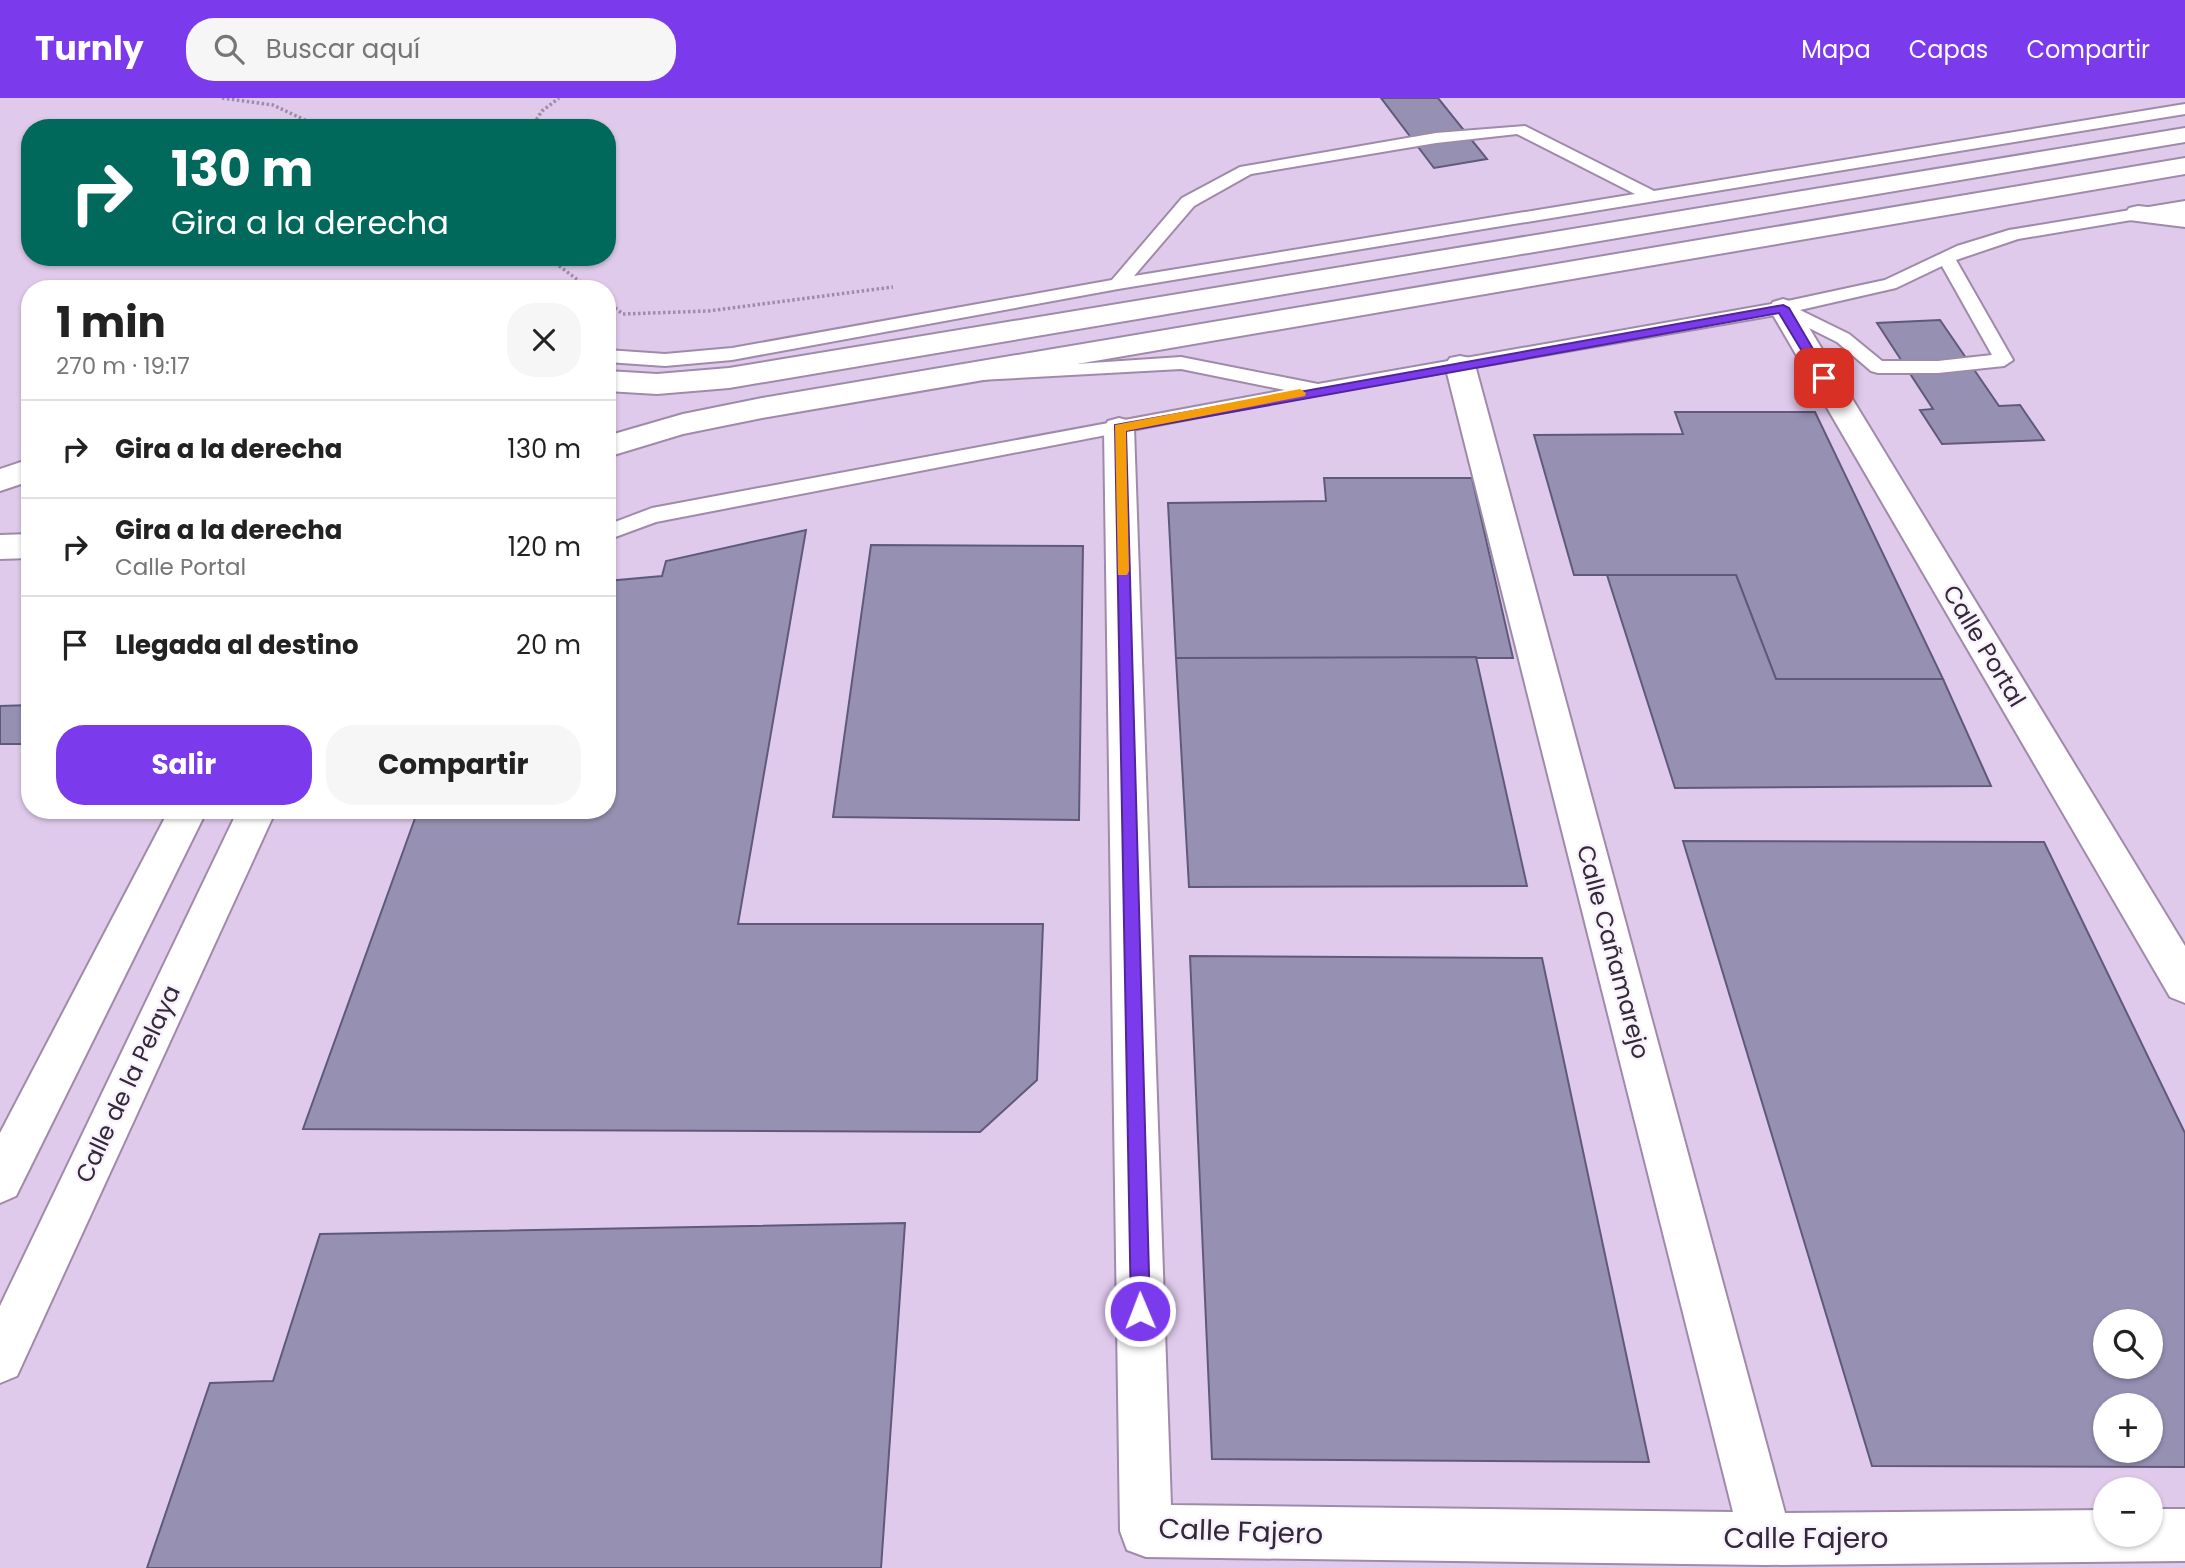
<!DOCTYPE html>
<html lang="es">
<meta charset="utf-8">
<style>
:root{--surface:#fff;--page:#f6f6f6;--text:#222;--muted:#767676;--line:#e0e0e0;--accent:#7c3aed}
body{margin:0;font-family:Poppins,sans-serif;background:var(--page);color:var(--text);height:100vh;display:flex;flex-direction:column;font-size:26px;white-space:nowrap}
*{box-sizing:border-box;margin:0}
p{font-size:23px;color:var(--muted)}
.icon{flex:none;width:38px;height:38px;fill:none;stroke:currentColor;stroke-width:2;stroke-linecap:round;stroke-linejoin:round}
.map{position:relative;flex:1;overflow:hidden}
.details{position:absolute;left:21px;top:182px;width:595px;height:539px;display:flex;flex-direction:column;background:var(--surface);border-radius:28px;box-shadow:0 2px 5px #0004}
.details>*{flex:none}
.top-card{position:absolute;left:21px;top:21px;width:595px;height:147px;border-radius:28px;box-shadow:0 2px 5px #0004;background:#00695c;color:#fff;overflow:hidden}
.tools{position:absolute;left:2093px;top:1211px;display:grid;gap:14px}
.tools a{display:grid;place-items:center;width:70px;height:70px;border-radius:50%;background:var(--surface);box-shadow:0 2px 5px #0004;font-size:35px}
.pin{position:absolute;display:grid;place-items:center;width:60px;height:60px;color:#fff;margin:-30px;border-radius:14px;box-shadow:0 4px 10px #0006}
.me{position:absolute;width:77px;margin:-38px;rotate:359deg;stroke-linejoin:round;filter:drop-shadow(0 0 5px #0008)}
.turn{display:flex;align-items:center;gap:24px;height:147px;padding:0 35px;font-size:32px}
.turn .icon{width:91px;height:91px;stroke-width:2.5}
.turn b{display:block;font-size:49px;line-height:60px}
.round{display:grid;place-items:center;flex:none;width:74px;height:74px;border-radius:28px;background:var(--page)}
.summary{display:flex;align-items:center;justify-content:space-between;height:119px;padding:0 35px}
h1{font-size:42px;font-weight:700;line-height:52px}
.button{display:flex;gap:14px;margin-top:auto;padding:14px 35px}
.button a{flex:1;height:80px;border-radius:28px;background:var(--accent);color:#fff;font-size:28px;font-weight:700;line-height:80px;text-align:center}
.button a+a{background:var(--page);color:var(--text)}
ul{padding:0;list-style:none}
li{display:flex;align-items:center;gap:21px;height:98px;padding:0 35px;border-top:2px solid var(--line)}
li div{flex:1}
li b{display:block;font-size:26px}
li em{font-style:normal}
header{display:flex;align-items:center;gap:42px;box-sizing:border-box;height:98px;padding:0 35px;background:var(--accent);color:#fff}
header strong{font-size:33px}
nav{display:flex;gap:38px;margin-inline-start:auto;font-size:24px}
.search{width:490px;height:63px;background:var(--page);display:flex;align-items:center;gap:18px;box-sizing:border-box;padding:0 24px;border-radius:28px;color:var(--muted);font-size:26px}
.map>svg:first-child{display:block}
.building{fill:#9690b3;stroke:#605a7a;stroke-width:2;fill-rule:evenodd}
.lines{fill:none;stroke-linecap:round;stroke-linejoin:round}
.lane-casing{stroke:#9f8aaa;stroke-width:4}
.street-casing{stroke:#9f8aaa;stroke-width:4}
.secondary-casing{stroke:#9f8aaa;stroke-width:4}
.path{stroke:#9d8da7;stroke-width:3.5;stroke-dasharray:2.5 2.5;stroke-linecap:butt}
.lane{fill:#fff;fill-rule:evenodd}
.street{fill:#fff;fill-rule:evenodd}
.secondary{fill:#fff;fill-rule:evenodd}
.route{fill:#7c3aed;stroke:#51269a;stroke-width:2}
.slow{fill:#f59e0b}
.labels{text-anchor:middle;stroke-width:5;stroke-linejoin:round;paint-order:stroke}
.street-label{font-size:24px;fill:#312936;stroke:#faf1ff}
.near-street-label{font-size:28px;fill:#312936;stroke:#faf1ff}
</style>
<header>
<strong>Turnly</strong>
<div class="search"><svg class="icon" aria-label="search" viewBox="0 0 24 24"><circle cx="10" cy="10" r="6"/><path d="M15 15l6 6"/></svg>Buscar aquí</div>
<nav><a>Mapa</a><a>Capas</a><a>Compartir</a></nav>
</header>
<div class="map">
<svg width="2185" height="1470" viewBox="0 0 2185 1470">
<rect width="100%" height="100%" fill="#e0caec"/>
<g class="building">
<path d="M1381,0H1438L1487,61L1434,70Z"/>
<path d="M1940,222L1999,308L2020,307L2044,342L1942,346L1920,312L1933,311L1877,225Z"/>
<path d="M1675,314H1815L1943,581H1776L1736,477H1574L1534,337L1683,336Z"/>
<path d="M1324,380H1472L1513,560H1176L1168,405L1326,403Z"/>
<path d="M806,432L738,826H1043L1037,982L980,1034L303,1031L418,712H607V483L662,478L666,463Z"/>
<path d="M871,447L1083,448L1079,722L833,719Z"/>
<path d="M1607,477H1736L1776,581H1943L1991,688L1675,690Z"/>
<path d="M1476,559L1527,788L1189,789L1176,560Z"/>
<path d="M30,607V646H0V608Z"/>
<path d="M1683,743L2044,744L2185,1035V1369L1872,1368ZM2105,1223H2151V1269H2105ZM2105,1307H2151V1353H2105Z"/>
<path d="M1190,858L1542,860L1649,1364L1212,1361Z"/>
<path d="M905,1125L881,1470H147L210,1285L273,1283L320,1136Z"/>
</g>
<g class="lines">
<g class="lane-casing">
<g id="lane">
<path d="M2185,6V16L1118,191L732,262L665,268L607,264V252L665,256L732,250L1112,182L1182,100L1240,69L1436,35L1525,28L1654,93ZM1517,36L1635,96L1134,178L1194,108L1251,76L1436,45Z"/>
<path d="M2185,103V113L2018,141L1956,162L2013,262L2004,268L1938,275H1878L1871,273L1837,244L1781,216L1313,297L656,424L607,442V427L652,410L1285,292L1181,271L979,282L977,278L986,272L1181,259L1318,286L1783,204L1885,182L1957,148L2009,132ZM1942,168L1992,257L1938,263H1882L1849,236L1800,212L1896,190Z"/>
</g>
</g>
<g class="street-casing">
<g id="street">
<path d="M2138,108L2185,113V129L2129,122L2125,116L2129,110Z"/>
<path d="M1783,201L1793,204L1797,210L2185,848V905L2170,899L1769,210L1773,204Z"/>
<path d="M1460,258L1470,260L1475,267L1785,1415L2105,1412V1437H2151V1411H2185V1463L1766,1467L1146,1459L1127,1452L1120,1433L1104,330L1108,323L1119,320L1130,323L1134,330L1171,1407L1733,1414L1445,267L1450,260Z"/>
<path d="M169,712H207L16,1098L0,1105V1035Z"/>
<path d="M238,712H276L17,1278L0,1285V1208Z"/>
</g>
</g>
<g class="secondary-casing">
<g id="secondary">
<path d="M2185,30V44L729,290L657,296L607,293V273L657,276L729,270Z"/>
<path d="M2185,60V76L762,320L683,336L607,359V338L683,316L762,300Z"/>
<path d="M30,361V383L0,393V371Z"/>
<path d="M30,436V460L0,461V437Z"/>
</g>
</g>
<g class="path">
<path d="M222,0L273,7L322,30"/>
<path d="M531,30L542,13L559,0"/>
<path d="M547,159L590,191"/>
<path d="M607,204L623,216L708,213L893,189"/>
</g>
<use href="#lane" class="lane"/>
<use href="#street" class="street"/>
<use href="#secondary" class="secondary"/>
</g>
<path class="route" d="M1783,207L1789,210L1830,280L1829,283H1820L1779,215L1126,333L1150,1213L1147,1220L1140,1223L1133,1220L1131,1213L1115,327Z"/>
<path class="slow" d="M1300,291L1306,295L1305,298L1126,333L1129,473L1127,477H1118L1115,327Z"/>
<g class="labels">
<g class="street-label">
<text transform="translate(1984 548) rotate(59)" y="8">Calle Portal</text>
<text transform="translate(1613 854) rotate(75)" y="8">Calle Cañamarejo</text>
<text transform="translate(128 986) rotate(-65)" y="8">Calle de la Pelaya</text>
</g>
<g class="near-street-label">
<text transform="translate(1241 1433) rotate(2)" y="10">Calle Fajero</text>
<text x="1806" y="1450">Calle Fajero</text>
</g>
</g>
</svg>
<div class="tools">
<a><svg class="icon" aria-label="search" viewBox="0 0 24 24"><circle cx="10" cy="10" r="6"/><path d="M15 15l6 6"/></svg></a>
<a>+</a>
<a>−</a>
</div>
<div class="pin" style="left:1824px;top:280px;background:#d93025"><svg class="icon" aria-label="arrive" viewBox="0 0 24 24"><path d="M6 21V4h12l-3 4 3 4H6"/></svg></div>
<svg class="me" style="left:1140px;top:1213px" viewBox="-20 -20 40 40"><circle r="17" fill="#7c3aed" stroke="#fff" stroke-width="3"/><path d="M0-11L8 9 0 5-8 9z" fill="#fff"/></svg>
<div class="top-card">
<div class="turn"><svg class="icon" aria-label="right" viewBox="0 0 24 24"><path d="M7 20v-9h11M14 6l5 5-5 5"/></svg><div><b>130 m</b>Gira a la derecha</div></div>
</div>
<section class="details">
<div class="summary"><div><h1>1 min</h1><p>270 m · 19:17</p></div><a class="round"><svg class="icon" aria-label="close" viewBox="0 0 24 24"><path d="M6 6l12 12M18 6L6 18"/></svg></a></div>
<ul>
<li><svg class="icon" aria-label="right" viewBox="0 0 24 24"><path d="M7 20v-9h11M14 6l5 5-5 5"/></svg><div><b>Gira a la derecha</b></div><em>130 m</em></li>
<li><svg class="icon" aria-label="right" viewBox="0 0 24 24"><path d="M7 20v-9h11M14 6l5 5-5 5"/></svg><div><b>Gira a la derecha</b><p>Calle Portal</p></div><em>120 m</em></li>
<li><svg class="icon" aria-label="arrive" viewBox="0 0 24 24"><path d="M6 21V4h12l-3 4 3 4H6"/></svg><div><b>Llegada al destino</b></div><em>20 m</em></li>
</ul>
<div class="button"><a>Salir</a><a>Compartir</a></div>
</section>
</div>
